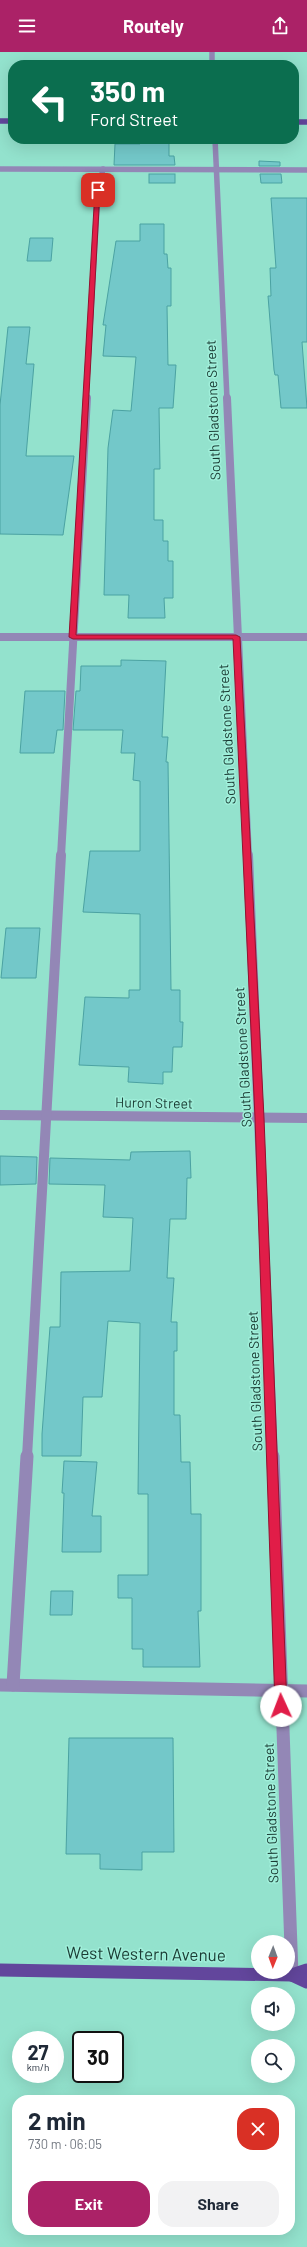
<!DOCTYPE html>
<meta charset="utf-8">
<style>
:root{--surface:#fff;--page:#f2f2f3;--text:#1f2937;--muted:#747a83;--accent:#ab2267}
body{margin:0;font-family:Barlow,sans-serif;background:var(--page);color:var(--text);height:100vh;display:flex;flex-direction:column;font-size:15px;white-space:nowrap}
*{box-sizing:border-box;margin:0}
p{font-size:13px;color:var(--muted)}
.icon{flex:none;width:22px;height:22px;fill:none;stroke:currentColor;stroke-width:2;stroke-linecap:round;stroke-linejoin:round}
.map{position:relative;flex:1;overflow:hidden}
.side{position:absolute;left:12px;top:2043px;width:283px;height:140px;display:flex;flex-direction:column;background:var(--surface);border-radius:16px;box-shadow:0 4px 16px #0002}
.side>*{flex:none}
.hud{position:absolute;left:8px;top:8px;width:291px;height:84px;border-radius:16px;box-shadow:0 4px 16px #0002;background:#0b6e4f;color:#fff;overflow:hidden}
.needle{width:26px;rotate:181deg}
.controls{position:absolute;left:251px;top:1883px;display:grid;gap:8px}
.controls a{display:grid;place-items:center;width:44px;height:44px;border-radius:50%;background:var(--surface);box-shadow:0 4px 16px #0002;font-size:20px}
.speed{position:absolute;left:12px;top:1979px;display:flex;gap:8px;font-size:20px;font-weight:700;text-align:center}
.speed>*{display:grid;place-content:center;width:52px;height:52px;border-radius:50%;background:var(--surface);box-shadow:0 4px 16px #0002;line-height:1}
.speed small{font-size:10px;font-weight:400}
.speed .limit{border:2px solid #111;border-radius:6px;background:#fff;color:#111}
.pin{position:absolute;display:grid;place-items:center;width:34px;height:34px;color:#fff;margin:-17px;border-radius:8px;box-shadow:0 2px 6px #0006}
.me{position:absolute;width:44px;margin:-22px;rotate:358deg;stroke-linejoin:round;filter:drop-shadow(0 0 3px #0008)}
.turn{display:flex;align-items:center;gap:14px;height:84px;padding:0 16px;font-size:18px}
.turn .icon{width:52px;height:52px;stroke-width:2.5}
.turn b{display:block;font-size:28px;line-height:34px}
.round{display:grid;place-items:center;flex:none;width:42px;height:42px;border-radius:16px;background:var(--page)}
.head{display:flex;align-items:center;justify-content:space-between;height:68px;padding:0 16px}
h1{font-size:24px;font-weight:700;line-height:30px}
.action{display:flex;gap:8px;margin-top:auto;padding:8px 16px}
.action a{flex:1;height:46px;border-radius:16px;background:var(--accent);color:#fff;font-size:16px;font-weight:700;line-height:46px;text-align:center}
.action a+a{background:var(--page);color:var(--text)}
header{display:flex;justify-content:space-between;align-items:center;height:52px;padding:0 16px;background:var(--accent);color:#fff;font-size:18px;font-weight:700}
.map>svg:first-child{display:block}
.building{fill:#73c8c9;stroke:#4ba2a2}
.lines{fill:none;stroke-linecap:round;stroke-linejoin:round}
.minor-far3{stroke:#9387b6;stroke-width:5.5}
.minor-far2{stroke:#9387b6;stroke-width:8}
.minor-far1{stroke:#9387b6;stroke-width:10}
.minor{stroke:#9387b6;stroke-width:13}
.major-far1{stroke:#62469c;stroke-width:5.5}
.major{stroke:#62469c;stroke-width:13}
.route{fill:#e11d48;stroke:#92132f}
.labels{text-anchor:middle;stroke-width:3;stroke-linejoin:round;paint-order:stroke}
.street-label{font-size:14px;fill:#1a3b33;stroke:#a0efda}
.near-street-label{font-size:17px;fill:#1a3b33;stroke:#a0efda}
</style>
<header><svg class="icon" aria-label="menu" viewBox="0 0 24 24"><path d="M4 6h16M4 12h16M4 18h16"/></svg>Routely<svg class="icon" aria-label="share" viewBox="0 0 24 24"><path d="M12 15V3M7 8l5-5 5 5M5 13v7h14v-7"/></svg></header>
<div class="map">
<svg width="307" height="2195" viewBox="0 0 307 2195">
<rect width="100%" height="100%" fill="#93e2cd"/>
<g class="building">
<path d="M140,89H169V104H174L175,113H114L115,92H140Z"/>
<path d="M259,109L280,110V114H259Z"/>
<rect x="149" y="122" width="26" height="9"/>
<path d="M260,122H281L282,131H261Z"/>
<path d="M271,146H307V290H302L307,356H281L278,323H275L274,318L268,244H271L270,216H276Z"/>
<path d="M140,172H164V202H167L168,216H171V254H167L168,313H176L173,356H159L160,417H154V468H163V489H168V509H173V546H164L165,566H128L129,543H104L108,396L113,358L131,359L136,305L103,304L106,273H103L116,189H140Z"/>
<path d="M30,186H53L51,209H27Z"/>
<path d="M8,275H30L26,312H34L26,404H74L63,483L0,482V353Z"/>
<path d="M121,608L166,609L162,685H168L166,710H168L171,938H180V970H183L182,995H173L172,1020H163V1032L128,1030L129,1015L79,1013L85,945L129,946V938H140V862L83,860L90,799H140V729L133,728L135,701H121L123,678H73L76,639H80L81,614H121Z"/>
<path d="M25,639H65L63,678H57L54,701H20Z"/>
<path d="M6,876H40L36,926H1Z"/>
<path d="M190,1099L191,1126H187L186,1167H170L167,1226H174L171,1270H177V1299H174V1363H180L181,1410H190L191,1462H201V1559H198L200,1615H143V1597H132V1546H118V1523H148V1442H138L140,1271L108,1269L102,1345H83L81,1404H42V1382L50,1275H60L61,1220L130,1219L133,1166L103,1165L105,1133L49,1132L50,1106L130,1108L131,1100Z"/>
<path d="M0,1104L37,1105L36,1132L0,1133Z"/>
<path d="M64,1409L97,1410L92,1464H101V1500H62L64,1441H62Z"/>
<path d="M51,1539H73L72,1563H50Z"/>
<path d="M69,1686H173L174,1800H142V1818L100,1817V1802H66Z"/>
</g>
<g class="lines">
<g class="minor-far3">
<path d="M212,0V13"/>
<path d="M215,87L227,347"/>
<path d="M0,117L307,118"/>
<path d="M86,347L98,139L103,117"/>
</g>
<g class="minor-far2">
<path d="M227,346L248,804"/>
<path d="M0,585H307"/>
<path d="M61,804L87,346"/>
</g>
<g class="minor-far1">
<path d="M248,803L273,1405"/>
<path d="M0,1063L307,1066"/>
<path d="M27,1405L61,803"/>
</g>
<g class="minor">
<path d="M273,1404L292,1923"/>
<path d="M0,1633L307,1639"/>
<path d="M13,1633L27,1404"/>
</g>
<g class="major-far1">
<path d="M0,69H13"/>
<path d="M294,70H307"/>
</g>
<g class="major">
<path d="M0,1918L292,1923L307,1918"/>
<path d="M292,1923L307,1930"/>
</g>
</g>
<path class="route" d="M98,137L100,138L76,583H236L240,585L264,1066L287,1654L285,1657L281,1659L277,1657L275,1654L255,1066L233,587H73L69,585L95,138Z"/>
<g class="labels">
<g class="street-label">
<text transform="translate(213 358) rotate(-92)" y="5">South Gladstone Street</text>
<text transform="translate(227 682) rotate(-93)" y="5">South Gladstone Street</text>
<text transform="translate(243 1005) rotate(-93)" y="5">South Gladstone Street</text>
<text transform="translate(154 1051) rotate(1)" y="5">Huron Street</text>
<text transform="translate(255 1329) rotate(-92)" y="5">South Gladstone Street</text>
<text transform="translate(271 1761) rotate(-92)" y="5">South Gladstone Street</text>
</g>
<g class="near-street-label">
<text transform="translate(146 1902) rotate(1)" y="6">West Western Avenue</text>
</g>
</g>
</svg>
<div class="controls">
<a><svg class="needle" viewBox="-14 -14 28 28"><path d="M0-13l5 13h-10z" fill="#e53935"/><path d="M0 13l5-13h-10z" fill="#747a83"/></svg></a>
<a><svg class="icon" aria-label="sound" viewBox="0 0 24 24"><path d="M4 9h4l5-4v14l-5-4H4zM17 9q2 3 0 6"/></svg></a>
<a><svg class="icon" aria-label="search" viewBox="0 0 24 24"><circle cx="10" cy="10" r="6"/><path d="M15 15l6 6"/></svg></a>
</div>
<div class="speed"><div>27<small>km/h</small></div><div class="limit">30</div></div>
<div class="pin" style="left:98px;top:138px;background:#d93025"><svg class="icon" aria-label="arrive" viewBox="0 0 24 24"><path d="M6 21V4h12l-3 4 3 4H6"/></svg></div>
<svg class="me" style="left:281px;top:1654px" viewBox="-20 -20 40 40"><circle r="19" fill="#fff"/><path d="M0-13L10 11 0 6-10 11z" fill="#e11d48"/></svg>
<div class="hud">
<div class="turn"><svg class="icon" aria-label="left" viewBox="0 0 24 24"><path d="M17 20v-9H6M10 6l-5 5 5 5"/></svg><div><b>350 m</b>Ford Street</div></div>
</div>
<section class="side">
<div class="head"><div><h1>2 min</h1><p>730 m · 06:05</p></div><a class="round" style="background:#d93025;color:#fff"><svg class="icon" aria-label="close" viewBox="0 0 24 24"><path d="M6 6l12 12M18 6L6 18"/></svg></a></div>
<div class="action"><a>Exit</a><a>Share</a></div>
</section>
</div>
